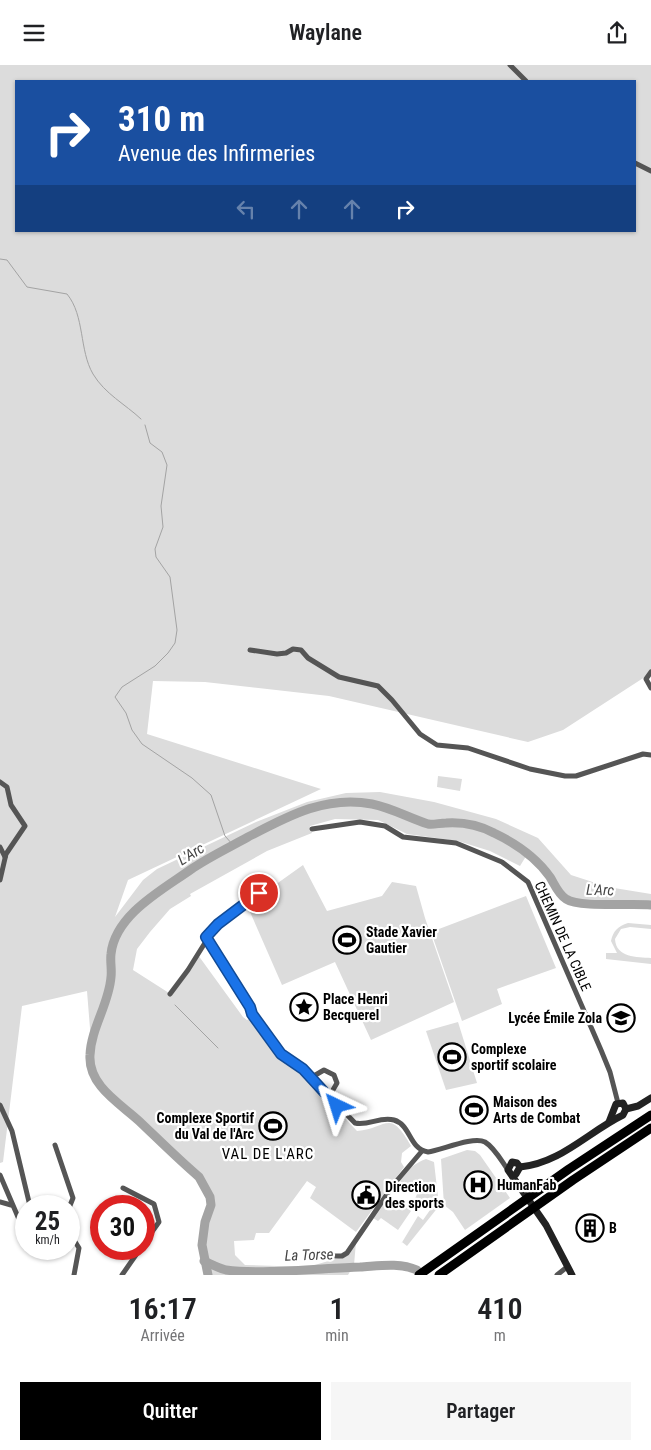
<!DOCTYPE html>
<html lang="fr">
<meta charset="utf-8">
<style>
:root{--surface:#fff;--page:#f6f6f6;--text:#202124;--muted:#757577;--accent:#000}
body{margin:0;font-family:"Roboto Condensed",sans-serif;background:var(--page);color:var(--text);height:100vh;display:flex;flex-direction:column;font-size:19px;white-space:nowrap}
*{box-sizing:border-box;margin:0}
p{font-size:16px;color:var(--muted)}
.icon{flex:none;width:28px;height:28px;fill:none;stroke:currentColor;stroke-width:2;stroke-linecap:round;stroke-linejoin:round}
.map{position:relative;height:1210px;overflow:hidden}
.drawer{display:flex;flex-direction:column;background:var(--surface);flex:1}
.drawer>*{flex:none}
.top-card{position:absolute;left:15px;top:15px;width:621px;height:152px;border-radius:0px;box-shadow:0 1px 4px #0004;background:#1a4fa0;color:#fff;overflow:hidden}
.speed{position:absolute;left:15px;top:1130px;display:flex;gap:10px;font-size:25px;font-weight:700;text-align:center}
.speed>*{display:grid;place-content:center;width:65px;height:65px;border-radius:50%;background:var(--surface);box-shadow:0 1px 4px #0004;line-height:1}
.speed small{font-size:12px;font-weight:400}
.speed .limit{border:8px solid #d22;background:#fff;color:#111}
.pin{position:absolute;display:grid;place-items:center;width:42px;height:42px;color:#fff;margin:-21px;border:2px solid #fff;border-radius:50%;box-shadow:0 1px 5px #0007}
.me{position:absolute;width:55px;margin:-28px;rotate:319deg;stroke-linejoin:round;filter:drop-shadow(0 0 4px #0008)}
.turn{display:flex;align-items:center;gap:18px;height:105px;padding:0 20px;font-size:22px}
.turn .icon{width:65px;height:65px;stroke-width:2.5}
.turn b{display:block;font-size:35px;line-height:42px}
.lanes{display:flex;align-items:center;height:48px;padding:0 20px;background:#0003;justify-content:center;gap:25px;direction:ltr}
.lanes .off{opacity:.35}
.eta{display:flex;justify-content:space-evenly;align-items:center;height:85px;text-align:center}
.eta b{font-size:30px;font-weight:600;line-height:35px}
.button{display:flex;gap:10px;margin-top:auto;padding:10px 20px}
.button a{flex:1;height:58px;border-radius:0px;background:var(--accent);color:#fff;font-size:20px;font-weight:600;line-height:58px;text-align:center}
.button a+a{background:var(--page);color:var(--text)}
header{display:flex;justify-content:space-between;align-items:center;height:65px;padding:0 20px;background:var(--surface);font-size:22px;font-weight:600}
.map>svg:first-child{display:block}
.green{fill:#dcdcdc;fill-rule:evenodd}
.lines{fill:none;stroke-linecap:round;stroke-linejoin:round}
.stream{stroke:#a3a3a3;stroke-width:1}
.river{stroke:#a3a3a3;stroke-width:9}
.minor{stroke:#555;stroke-width:5}
.secondary{stroke:#222;stroke-width:7}
.motorway{stroke:#000;stroke-width:9}
.route-casing{stroke:#114b97;stroke-width:12}
.route{stroke:#1a73e8;stroke-width:9}
.labels{text-anchor:middle;stroke-width:4.5;stroke-linejoin:round;paint-order:stroke}
.poi-label{font-size:14px;font-weight:bold;fill:#000;stroke:#fff;text-anchor:start}
.street-label{font-size:14px;fill:#000;stroke:#fff}
.water-label{font-size:15px;font-style:italic;fill:#444;stroke:#fff}
.neighbourhood-label{font-size:15px;letter-spacing:1px;fill:#000;stroke:#fff}
</style>
<header><svg class="icon" aria-label="menu" viewBox="0 0 24 24"><path d="M4 6h16M4 12h16M4 18h16"/></svg>Waylane<svg class="icon" aria-label="share" viewBox="0 0 24 24"><path d="M12 15V3M7 8l5-5 5 5M5 13v7h14v-7"/></svg></header>
<div class="map">
<svg width="651" height="1210" viewBox="0 0 651 1210">
<rect width="100%" height="100%" fill="#fff"/>
<g class="green">
<path d="M0,0H651V608L563,665L528,677L329,631L205,617L153,616L147,669L321,724L128,815L115,852L143,815L157,804L256,757L307,737L346,728L380,727L434,737L496,754L538,773L571,810L608,822L651,829V840L579,839L566,834L528,788L520,801L490,786L458,776L407,769L378,755L335,754L310,761L312,768L267,786L190,829L191,831L170,844L150,867L137,884L133,905L169,928L198,890L243,952L247,955L252,953L286,1000H294L357,1066C387,1064 389,1042 411,1081L402,1088L401,1097L404,1102L356,1167L310,1133L316,1122L307,1116L269,1168H256L254,1175L234,1176L235,1190L245,1200L308,1202L342,1192L356,1177L354,1200L348,1210H208L202,1180L205,1157L211,1140L210,1132L199,1112L138,1055L112,1034L100,1019L89,994L91,976L87,926L22,941L3,1097L0,1098ZM16,16H635V166H16Z"/>
<path d="M438,711L462,714L460,726L437,722Z"/>
<path d="M303,800L327,846L382,831L392,817L416,821L425,853L454,937L371,975L335,897L282,920L247,840Z"/>
<path d="M526,831L556,903L497,924L502,939L462,956L431,867Z"/>
<path d="M628,858L651,860V864L630,862L621,864L615,874C616,893 637,892 651,893V899L606,894V888H617L611,876C613,866 618,861 628,858Z"/>
<path d="M458,957L477,1018L446,1025L426,966Z"/>
<path d="M467,1085L475,1086L480,1090L510,1133L465,1165L453,1147L444,1140L441,1094Z"/>
<path d="M426,1094L434,1097L439,1141L407,1181L402,1177L401,1179L418,1151L423,1155L435,1138L430,1135L426,1141L415,1134L417,1129L405,1120L401,1121L400,1114C408,1104 415,1098 426,1094Z"/>
<path d="M389,1130L411,1146L398,1165L381,1153L378,1156L373,1153Z"/>
</g>
<g class="lines">
<g class="stream">
<path d="M0,194L7,195L27,222L67,229C85,251 79,285 93,309C105,329 125,339 141,354"/>
<path d="M145,360L150,378L162,387L167,400L161,441L163,462L155,484L156,492L170,512L177,565L175,578L168,588L155,601L122,622L115,632L126,648L132,665L142,679L192,713L211,730L225,771L233,780"/>
<path d="M175,940L218,983"/>
</g>
<g class="river">
<path d="M204,1196C211,1199 218,1203 226,1205C259,1210 324,1203 360,1202C378,1201 399,1197 417,1205"/>
<path d="M208,1210L202,1180L205,1157L211,1140L210,1132L199,1112C178,1094 159,1075 139,1056C121,1039 88,1021 90,990C91,963 109,939 111,912C112,904 110,897 111,889C115,849 164,824 193,803C211,791 230,782 248,772C288,751 326,730 372,739C392,743 409,753 428,759C433,760 440,758 446,758C462,757 479,760 494,768C515,778 536,792 550,812C555,820 558,829 566,834C579,843 632,838 651,840"/>
</g>
<g class="minor">
<path d="M510,0L526,16"/>
<path d="M635,98L651,106"/>
<path d="M250,585L277,589L286,588L293,584L301,585L308,593L339,612L378,621L392,635L420,669L437,680L468,683L530,704L565,711H576L643,689L651,690"/>
<path d="M651,607L646,614L651,623"/>
<path d="M0,717L7,722L11,740L25,761L6,789L0,815"/>
<path d="M312,764L360,757L385,761L403,772L456,778L502,797L528,817L601,985L610,1007L618,1038"/>
<path d="M0,782L5,792"/>
<path d="M206,873L250,941L252,949L281,989L303,1004L355,1058C369,1061 380,1051 394,1055C411,1060 409,1084 428,1087C442,1085 473,1071 485,1077C495,1083 502,1097 508,1105"/>
<path d="M170,929L188,905L213,865L259,828"/>
<path d="M312,1012L324,1005L334,1010L337,1018L330,1030L331,1033"/>
<path d="M0,1040L12,1066L29,1137L35,1141"/>
<path d="M55,1080L73,1133L69,1143"/>
<path d="M0,1110L21,1159L26,1160"/>
<path d="M123,1123L154,1139L159,1157L144,1178"/>
<path d="M0,1137L11,1140"/>
<path d="M69,1167L79,1183L74,1210"/>
<path d="M325,1191H342L347,1188L394,1119L422,1086"/>
<path d="M122,1210L140,1184"/>
<path d="M557,1210L567,1202"/>
</g>
<g class="secondary">
<path d="M626,1044L638,1041L651,1033"/>
<path d="M609,1057L616,1039L623,1038L626,1044"/>
<path d="M520,1102L517,1098L512,1097L508,1105L546,1160L572,1210"/>
<path d="M520,1102C561,1098 588,1067 623,1050L626,1044"/>
<path d="M516,1109L520,1102"/>
</g>
<g class="motorway">
<path d="M419,1210L569,1104L651,1050"/>
<path d="M439,1210L573,1115L651,1063"/>
</g>
</g>
<g class="lines">
<g class="route-casing">
<path id="route" d="M259,828L218,859L206,872L250,942L252,949L281,989L303,1004L337,1041"/>
</g>
<use href="#route" class="route"/>
</g>
<defs>
<g id="stadium-ring" transform="scale(1.4375)"><circle r="9.5" fill="#fff" stroke="#000" stroke-width="1.5"/><path d="M0-5a6.5 5 0 1 0 0 10a6.5 5 0 1 0 0-10ZM-3.5-1.8h7v3.6h-7Z" fill="#000"/></g>
<g id="sight-ring" transform="scale(1.4375)"><circle r="9.5" fill="#fff" stroke="#000" stroke-width="1.5"/><path d="M0-6L1.8-2.2L6-1.7L2.9 1.2L3.7 5.4L0 3.3L-3.7 5.4L-2.9 1.2L-6-1.7L-1.8-2.2Z" fill="#000"/></g>
<g id="school-ring" transform="scale(1.4375)"><circle r="9.5" fill="#fff" stroke="#000" stroke-width="1.5"/><path d="M0-5L7-2L0 1L-7-2ZM-4 1L0 2.5L4 1V4Q0 6-4 4Z" fill="#000"/></g>
<g id="hospital-ring" transform="scale(1.4375)"><circle r="9.5" fill="#fff" stroke="#000" stroke-width="1.5"/><path d="M-5-5h3v3.5h4V-5h3V5h-3V1.5h-4V5h-3Z" fill="#000"/></g>
<g id="civic-ring" transform="scale(1.4375)"><circle r="9.5" fill="#fff" stroke="#000" stroke-width="1.5"/><path d="M-.6-6.5H3V-4.5H.6V-3L4-1V1h2V6H-6V1h2V-1L-.6-3ZM-1.2 2.5V6h2.4V2.5Z" fill="#000"/></g>
<g id="building-ring" transform="scale(1.4375)"><circle r="9.5" fill="#fff" stroke="#000" stroke-width="1.5"/><path d="M-4-6H4V6H1V3H-1V6H-4ZM-2.5-4.3h1.7v1.8h-1.7ZM.8-4.3h1.7v1.8H.8ZM-2.5-1h1.7V.8h-1.7ZM.8-1h1.7V.8H.8Z" fill="#000"/></g>
</defs>
<g fill-rule="evenodd">
<use href="#stadium-ring" x="347" y="875"/>
<use href="#sight-ring" x="304" y="942"/>
<use href="#school-ring" x="621" y="953"/>
<use href="#stadium-ring" x="452" y="992"/>
<use href="#stadium-ring" x="474" y="1045"/>
<use href="#stadium-ring" x="273" y="1061"/>
<use href="#hospital-ring" x="478" y="1120"/>
<use href="#civic-ring" x="366" y="1130"/>
<use href="#building-ring" x="590" y="1163"/>
</g>
<g class="labels">
<g class="poi-label">
<text x="366" y="872">Stade Xavier<tspan x="366" dy="16">Gautier</tspan></text>
<text x="323" y="939">Place Henri<tspan x="323" dy="16">Becquerel</tspan></text>
<text x="602" y="958" text-anchor="end">Lycée Émile Zola</text>
<text x="471" y="989">Complexe<tspan x="471" dy="16">sportif scolaire</tspan></text>
<text x="493" y="1042">Maison des<tspan x="493" dy="16">Arts de Combat</tspan></text>
<text x="254" y="1058" text-anchor="end">Complexe Sportif<tspan x="254" dy="16">du Val de l'Arc</tspan></text>
<text x="497" y="1125">HumanFab</text>
<text x="385" y="1127">Direction<tspan x="385" dy="16">des sports</tspan></text>
<text x="609" y="1168">B</text>
</g>
<g class="street-label">
<text transform="translate(563 871) rotate(66)" y="5">CHEMIN DE LA CIBLE</text>
</g>
<g class="water-label">
<text transform="translate(191 789) rotate(-32)" y="5">L'Arc</text>
<text transform="translate(600 825) rotate(1)" y="5">L'Arc</text>
<text transform="translate(309 1190) rotate(-2)" y="5">La Torse</text>
</g>
<g class="neighbourhood-label">
<text x="268" y="1094">VAL DE L'ARC</text>
</g>
</g>
</svg>
<div class="speed"><div>25<small>km/h</small></div><div class="limit">30</div></div>
<div class="pin" style="left:259px;top:828px;background:#d93025"><svg class="icon" aria-label="arrive" viewBox="0 0 24 24"><path d="M6 21V4h12l-3 4 3 4H6"/></svg></div>
<svg class="me" style="left:337px;top:1041px" viewBox="-20 -20 40 40"><path d="M0-17L14 15 0 8-14 15z" fill="#1a73e8" stroke="#fff" stroke-width="4"/></svg>
<div class="top-card">
<div class="turn"><svg class="icon" aria-label="right" viewBox="0 0 24 24"><path d="M7 20v-9h11M14 6l5 5-5 5"/></svg><div><b>310 m</b>Avenue des Infirmeries</div></div>
<div class="lanes"><svg class="icon off" aria-label="left" viewBox="0 0 24 24"><path d="M17 20v-9H6M10 6l-5 5 5 5"/></svg><svg class="icon off" aria-label="ahead" viewBox="0 0 24 24"><path d="M12 20V5M6 11l6-6 6 6"/></svg><svg class="icon off" aria-label="ahead" viewBox="0 0 24 24"><path d="M12 20V5M6 11l6-6 6 6"/></svg><svg class="icon" aria-label="right" viewBox="0 0 24 24"><path d="M7 20v-9h11M14 6l5 5-5 5"/></svg></div>
</div>
</div>
<section class="drawer">
<div class="eta">
<div><b>16:17</b><p>Arrivée</p></div>
<div><b>1</b><p>min</p></div>
<div><b>410</b><p>m</p></div>
</div>
<div class="button"><a>Quitter</a><a>Partager</a></div>
</section>
